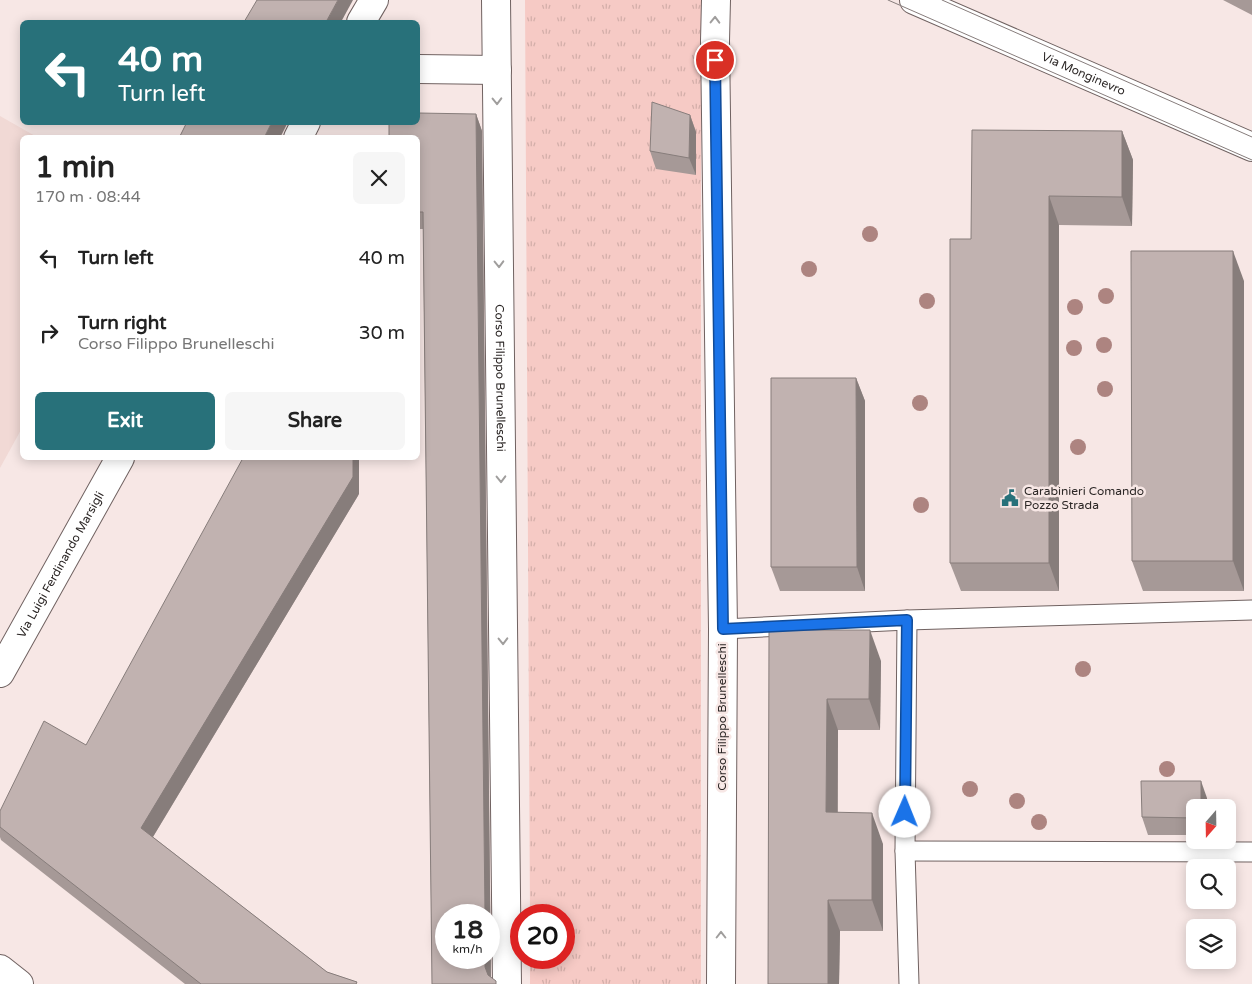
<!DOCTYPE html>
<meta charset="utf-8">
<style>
:root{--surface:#fff;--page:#f6f6f6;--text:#222;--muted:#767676;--accent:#28717a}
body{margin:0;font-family:"Varela Round",sans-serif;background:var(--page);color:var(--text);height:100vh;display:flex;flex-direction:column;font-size:19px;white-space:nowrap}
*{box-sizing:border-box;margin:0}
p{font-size:16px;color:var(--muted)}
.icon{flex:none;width:28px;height:28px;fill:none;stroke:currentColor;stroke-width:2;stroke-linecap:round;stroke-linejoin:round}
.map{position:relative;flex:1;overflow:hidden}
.side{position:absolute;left:20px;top:135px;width:400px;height:325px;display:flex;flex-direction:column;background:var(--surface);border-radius:8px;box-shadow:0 2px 12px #0003}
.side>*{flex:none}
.hud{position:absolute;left:20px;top:20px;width:400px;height:105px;border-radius:8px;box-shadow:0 2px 12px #0003;background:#28717a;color:#fff;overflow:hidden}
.needle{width:32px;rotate:200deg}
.controls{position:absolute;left:1186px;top:799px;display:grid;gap:10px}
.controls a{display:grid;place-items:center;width:50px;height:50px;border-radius:8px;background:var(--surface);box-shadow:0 2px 12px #0003;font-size:25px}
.speed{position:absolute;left:435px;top:904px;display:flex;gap:10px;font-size:25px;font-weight:700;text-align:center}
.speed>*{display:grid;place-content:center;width:65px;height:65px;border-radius:50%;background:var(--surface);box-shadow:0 2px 12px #0003;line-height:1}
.speed small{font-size:12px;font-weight:400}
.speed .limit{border:8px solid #d22;background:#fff;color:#111}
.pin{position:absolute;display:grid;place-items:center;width:42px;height:42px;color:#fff;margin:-21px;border:2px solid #fff;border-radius:50%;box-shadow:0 1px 5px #0007}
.me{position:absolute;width:55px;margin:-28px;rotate:1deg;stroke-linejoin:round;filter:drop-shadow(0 0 4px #0008)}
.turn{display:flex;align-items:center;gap:18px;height:105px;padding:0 15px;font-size:22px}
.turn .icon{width:65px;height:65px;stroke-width:2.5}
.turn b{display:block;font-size:35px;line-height:42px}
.round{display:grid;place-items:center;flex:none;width:52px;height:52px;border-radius:8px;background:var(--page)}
.head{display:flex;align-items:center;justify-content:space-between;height:85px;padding:0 15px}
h1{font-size:30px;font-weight:700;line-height:38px}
.action{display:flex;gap:10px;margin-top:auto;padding:10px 15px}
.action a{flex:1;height:58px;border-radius:8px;background:var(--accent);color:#fff;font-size:20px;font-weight:700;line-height:58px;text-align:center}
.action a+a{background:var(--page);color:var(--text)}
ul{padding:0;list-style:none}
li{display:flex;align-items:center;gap:15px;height:75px;padding:0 15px}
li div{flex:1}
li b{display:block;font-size:19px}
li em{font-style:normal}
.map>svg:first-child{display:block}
.built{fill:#f1d9d5}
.grass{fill:url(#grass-tufts)}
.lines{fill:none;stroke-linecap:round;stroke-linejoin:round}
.service-casing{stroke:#706261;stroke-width:21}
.minor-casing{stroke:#706261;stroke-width:30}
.tertiary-casing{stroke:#706261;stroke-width:30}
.service{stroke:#fff;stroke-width:19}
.minor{stroke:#fff;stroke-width:28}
.tertiary{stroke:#fff;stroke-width:28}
.tram{stroke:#877d7c;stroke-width:1}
.tree{fill:#ad8480}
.wall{fill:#a69997}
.shaded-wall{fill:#877d7b}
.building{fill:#c1b2b0;stroke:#877d7b}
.oneway{stroke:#a09e9d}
.route-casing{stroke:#114b97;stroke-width:12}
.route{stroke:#1a73e8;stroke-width:9}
.labels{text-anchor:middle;stroke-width:5;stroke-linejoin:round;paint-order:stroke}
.street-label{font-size:12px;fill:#2c2726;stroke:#f7e7e5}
.poi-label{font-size:12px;fill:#2c2726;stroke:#f7e7e5;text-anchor:start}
</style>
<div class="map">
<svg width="1252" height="984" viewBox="0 0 1252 984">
<defs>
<pattern id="grass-tufts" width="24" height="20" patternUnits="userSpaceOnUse" patternTransform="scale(1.25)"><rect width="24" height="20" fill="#f6cac5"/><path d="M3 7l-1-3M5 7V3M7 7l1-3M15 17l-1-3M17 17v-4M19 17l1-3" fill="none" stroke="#d3aea9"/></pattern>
</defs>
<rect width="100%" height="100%" fill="#f7e7e5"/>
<path class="built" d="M0,116L37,137L22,138V428L0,468Z"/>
<path class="grass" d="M525,0H701V984H530V958H564V915H530Z"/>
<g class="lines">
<g class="service-casing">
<g id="service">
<path d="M907,620L905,851L909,984"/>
<path d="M723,629L907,620L1252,610"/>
<path d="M905,851L1252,852"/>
</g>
</g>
<g class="minor-casing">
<g id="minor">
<path d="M361,22L374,0"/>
<path d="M418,69L497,70"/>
<path d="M298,138L306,122"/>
<path id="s1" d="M0,673L120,458"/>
<path d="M0,969L19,984"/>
</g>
</g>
<g class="tertiary-casing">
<g id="tertiary">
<path id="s2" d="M496,0L507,984"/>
<path d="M716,0L715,41L723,629L721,984"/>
<path id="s3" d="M914,0L1252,147"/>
</g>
</g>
<use href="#service" class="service"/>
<use href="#minor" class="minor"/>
<use href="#tertiary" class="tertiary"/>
<g class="tram">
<path d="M888,0L1252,160"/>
<path d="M942,0L1252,137"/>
</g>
</g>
<g class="tree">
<circle cx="870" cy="234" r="8"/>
<circle cx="809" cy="269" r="8"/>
<circle cx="1106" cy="296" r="8"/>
<circle cx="927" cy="301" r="8"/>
<circle cx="1075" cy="307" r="8"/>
<circle cx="1104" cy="345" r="8"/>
<circle cx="1074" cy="348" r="8"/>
<circle cx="1105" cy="389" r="8"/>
<circle cx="920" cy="403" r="8"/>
<circle cx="1078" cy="447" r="8"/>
<circle cx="921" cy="505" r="8"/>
<circle cx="1083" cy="669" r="8"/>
<circle cx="1167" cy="769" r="8"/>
<circle cx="970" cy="789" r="8"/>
<circle cx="1017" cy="801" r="8"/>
<circle cx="1039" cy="822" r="8"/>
</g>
<g class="wall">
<path d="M1223,0H1252V15Z"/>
<path d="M476,114L482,131L491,978L432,984L423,229H418V138Z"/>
<path d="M690,115L696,132V175L656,169L650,151Z"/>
<path d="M1122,131L1133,160L1132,226L1059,225V591H961L950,563L971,239Z"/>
<path d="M1244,281V591H1143L1132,561Z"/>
<path d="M856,378L865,401V591H780L771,567Z"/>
<path d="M359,494L153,837L327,972L357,982V984H185L1,840L0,837V827Z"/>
<path d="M769,630L881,661L880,730H838V812L883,844V931H840L839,984Z"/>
<path d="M1207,798L1195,808V835H1148L1142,817Z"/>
</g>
<g class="shaded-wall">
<path d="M338,0H353L341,22H326Z"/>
<path d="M476,114L482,131L491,984L485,967V958H489V915H485Z"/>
<path d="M690,115L696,132V175L689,158Z"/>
<path d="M272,122H288L280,138H264Z"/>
<path d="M1122,131L1133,160L1132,226L1122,197Z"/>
<path d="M1049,196L1059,225V591L1049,563Z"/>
<path d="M1233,251L1244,281V591L1233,561Z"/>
<path d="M856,378L865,401V591L857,567Z"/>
<path d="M353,458H359V494L148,845L141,828Z"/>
<path d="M870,630L881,661L880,730L869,699Z"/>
<path d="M827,699L838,730L837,843L826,812Z"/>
<path d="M1201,781L1207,798V808H1201Z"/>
<path d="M872,813L883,844V931L872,900Z"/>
<path d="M828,900L840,931L839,984H828Z"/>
</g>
<g class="building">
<path d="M257,0H338L326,22H244Z"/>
<path d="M652,102L690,115L689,158L650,151Z"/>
<path d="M418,113L476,114L485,915H446V958H485V967L488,975L496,981V984H432L423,212H418V138H389V122H418Z"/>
<path d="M187,122H272L264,138H179Z"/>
<path d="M972,130L1122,131V197L1049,196V563H950V239H971Z"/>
<path d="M1131,251H1233V561H1132Z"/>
<path d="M771,378H856L857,567H771Z"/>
<path d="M243,458H353V477L141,828L327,972L357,982L356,984H201L0,827V811L44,721L86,745Z"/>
<path d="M769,630H870L869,699H827L826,812L872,813V900H828V984H768Z"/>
<path d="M1141,781H1201V808H1195V818L1142,817Z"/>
</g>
<defs><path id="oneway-chevron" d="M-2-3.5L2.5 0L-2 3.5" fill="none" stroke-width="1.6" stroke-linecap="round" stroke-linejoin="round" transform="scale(1.25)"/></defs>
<g class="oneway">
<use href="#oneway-chevron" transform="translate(715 20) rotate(-89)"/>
<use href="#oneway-chevron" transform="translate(497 101) rotate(89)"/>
<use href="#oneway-chevron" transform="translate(499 264) rotate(89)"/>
<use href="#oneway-chevron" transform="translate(501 479) rotate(89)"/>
<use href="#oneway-chevron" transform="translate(503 641) rotate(89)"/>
<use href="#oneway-chevron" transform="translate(721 935) rotate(-90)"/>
</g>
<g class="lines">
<g class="route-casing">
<path id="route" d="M715,60L723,629L907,620L905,812"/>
</g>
<use href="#route" class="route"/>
</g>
<defs>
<g id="civic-bare" transform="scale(1.35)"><path d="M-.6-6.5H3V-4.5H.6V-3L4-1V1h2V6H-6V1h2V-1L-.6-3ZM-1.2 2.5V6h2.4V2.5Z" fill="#28717a" stroke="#f7e7e5" stroke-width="2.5" paint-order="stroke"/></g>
</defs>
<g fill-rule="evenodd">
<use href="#civic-bare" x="1010" y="498"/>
</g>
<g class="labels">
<g class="street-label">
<text dy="4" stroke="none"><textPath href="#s3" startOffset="185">Via Monginevro</textPath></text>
<text dy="4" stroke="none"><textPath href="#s2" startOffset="378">Corso Filippo Brunelleschi</textPath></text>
<text dy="4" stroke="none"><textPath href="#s1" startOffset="124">Via Luigi Ferdinando Marsigli</textPath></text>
<text transform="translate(722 717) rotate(-90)" y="4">Corso Filippo Brunelleschi</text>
</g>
<g class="poi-label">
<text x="1024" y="495">Carabinieri Comando<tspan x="1024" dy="14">Pozzo Strada</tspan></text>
</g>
</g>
</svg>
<div class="controls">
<a><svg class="needle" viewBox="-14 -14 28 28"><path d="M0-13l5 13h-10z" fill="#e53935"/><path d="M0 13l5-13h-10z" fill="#767676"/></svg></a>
<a><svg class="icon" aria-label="search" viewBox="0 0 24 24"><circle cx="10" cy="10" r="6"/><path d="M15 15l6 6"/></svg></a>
<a><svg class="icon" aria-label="layers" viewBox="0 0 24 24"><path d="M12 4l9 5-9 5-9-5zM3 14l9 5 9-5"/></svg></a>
</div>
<div class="speed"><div>18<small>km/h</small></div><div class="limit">20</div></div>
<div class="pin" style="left:715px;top:60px;background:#d93025"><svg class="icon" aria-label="arrive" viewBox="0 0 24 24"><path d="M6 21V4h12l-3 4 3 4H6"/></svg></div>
<svg class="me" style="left:905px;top:812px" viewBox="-20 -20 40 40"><circle r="19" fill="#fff"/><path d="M0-13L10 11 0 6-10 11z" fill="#1a73e8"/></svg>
<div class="hud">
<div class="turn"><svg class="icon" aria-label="left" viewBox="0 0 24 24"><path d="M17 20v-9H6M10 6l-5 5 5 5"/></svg><div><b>40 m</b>Turn left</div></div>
</div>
<section class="side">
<div class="head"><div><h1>1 min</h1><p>170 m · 08:44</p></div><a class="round"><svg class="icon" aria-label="close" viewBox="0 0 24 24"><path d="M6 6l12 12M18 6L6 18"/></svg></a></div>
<ul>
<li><svg class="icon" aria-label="left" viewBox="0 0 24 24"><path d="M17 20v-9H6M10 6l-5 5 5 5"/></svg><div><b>Turn left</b></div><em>40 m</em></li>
<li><svg class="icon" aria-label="right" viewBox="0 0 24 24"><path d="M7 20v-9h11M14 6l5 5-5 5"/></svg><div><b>Turn right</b><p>Corso Filippo Brunelleschi</p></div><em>30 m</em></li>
</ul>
<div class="action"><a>Exit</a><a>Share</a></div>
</section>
</div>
